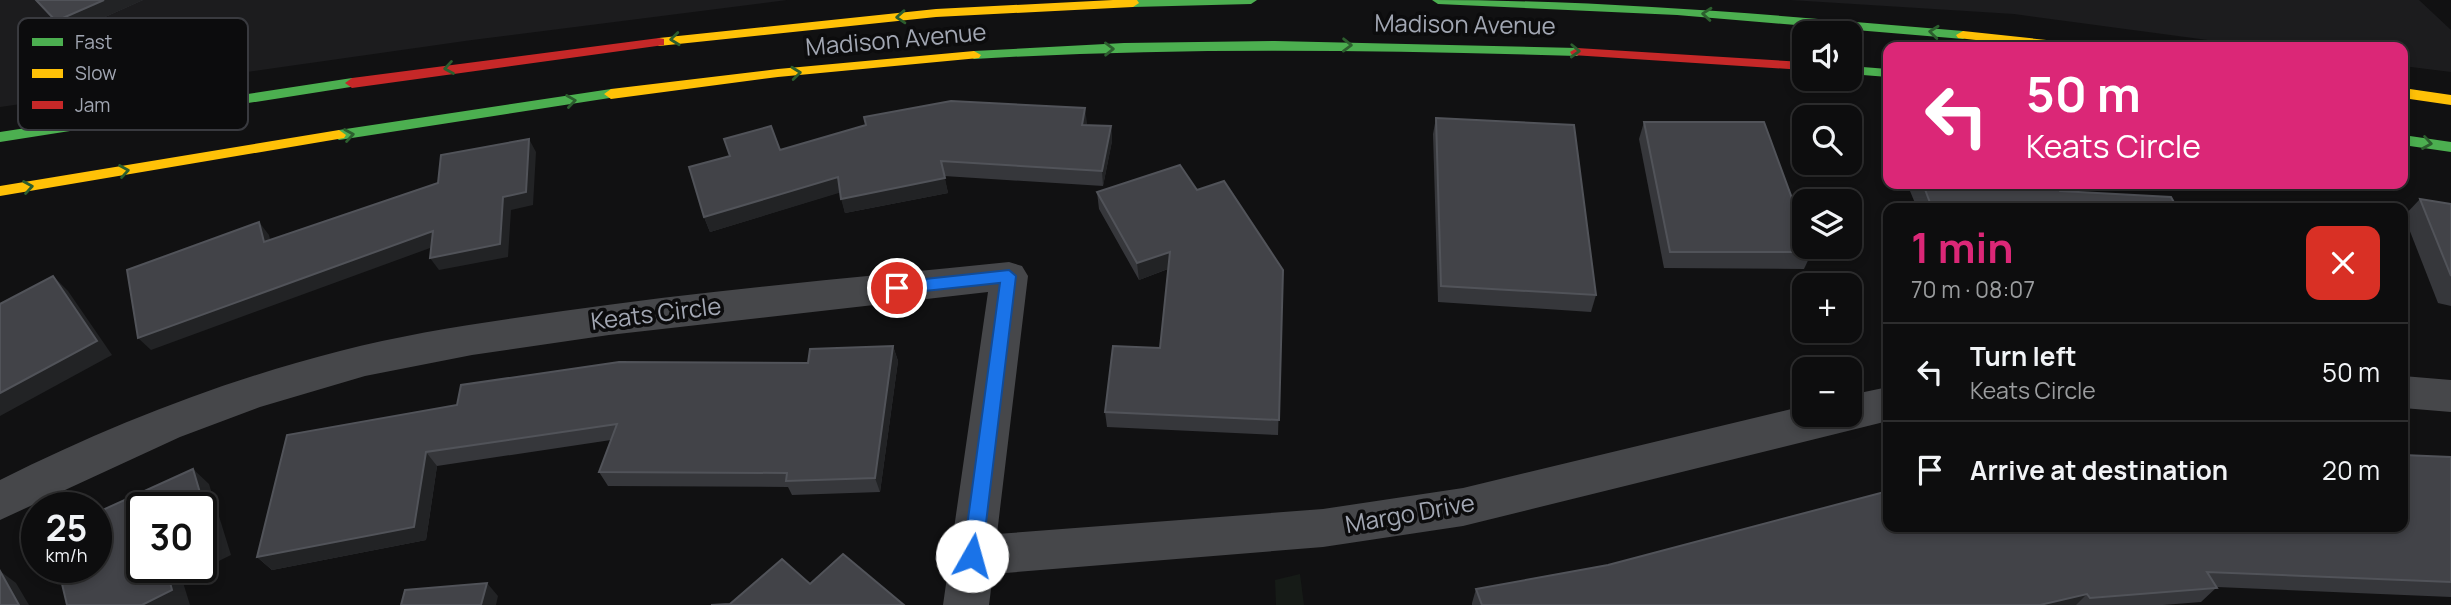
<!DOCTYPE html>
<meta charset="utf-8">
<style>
:root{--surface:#0d0d0e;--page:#161617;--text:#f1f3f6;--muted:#9a9c9e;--line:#2d2d2e;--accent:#db2777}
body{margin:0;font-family:Manrope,sans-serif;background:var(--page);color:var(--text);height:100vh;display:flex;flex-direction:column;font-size:26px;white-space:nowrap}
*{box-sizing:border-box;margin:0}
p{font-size:23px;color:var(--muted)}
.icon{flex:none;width:38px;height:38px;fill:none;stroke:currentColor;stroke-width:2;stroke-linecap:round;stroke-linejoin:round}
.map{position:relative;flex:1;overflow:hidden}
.sheet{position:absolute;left:1883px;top:203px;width:525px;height:329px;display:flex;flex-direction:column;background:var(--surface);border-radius:14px;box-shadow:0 4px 10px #0003,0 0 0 2px var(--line)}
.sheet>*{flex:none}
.banner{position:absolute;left:1883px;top:42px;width:525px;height:147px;border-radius:14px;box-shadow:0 4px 10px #0003,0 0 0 2px var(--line);background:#db2777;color:#fff;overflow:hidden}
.controls{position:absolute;left:1792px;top:21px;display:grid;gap:14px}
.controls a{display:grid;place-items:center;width:70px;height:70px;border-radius:14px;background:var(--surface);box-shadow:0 4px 10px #0003,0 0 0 2px var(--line);font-size:35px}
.speed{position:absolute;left:21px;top:492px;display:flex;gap:14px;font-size:35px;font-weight:700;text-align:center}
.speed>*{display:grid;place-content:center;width:91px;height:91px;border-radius:50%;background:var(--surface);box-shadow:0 4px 10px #0003,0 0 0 2px var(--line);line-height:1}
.speed small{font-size:18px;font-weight:400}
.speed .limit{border:4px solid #111;border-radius:10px;background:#fff;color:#111}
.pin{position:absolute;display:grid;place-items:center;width:60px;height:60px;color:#fff;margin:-30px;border:4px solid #fff;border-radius:50%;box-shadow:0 2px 7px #0007}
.me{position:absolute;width:77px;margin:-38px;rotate:7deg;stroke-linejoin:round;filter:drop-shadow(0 0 5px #0008)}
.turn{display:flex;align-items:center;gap:24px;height:147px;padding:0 28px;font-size:32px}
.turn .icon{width:91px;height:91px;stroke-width:2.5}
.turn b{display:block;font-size:49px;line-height:60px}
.round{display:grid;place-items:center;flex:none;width:74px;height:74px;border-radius:14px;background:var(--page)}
.overview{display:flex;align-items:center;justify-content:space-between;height:119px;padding:0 28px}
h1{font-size:42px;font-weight:700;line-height:52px;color:var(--accent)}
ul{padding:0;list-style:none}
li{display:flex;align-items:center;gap:21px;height:98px;padding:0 28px;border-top:2px solid var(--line)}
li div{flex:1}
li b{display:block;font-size:26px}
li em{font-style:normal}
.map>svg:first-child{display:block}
.built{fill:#1c1c1e}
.green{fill:#161b17}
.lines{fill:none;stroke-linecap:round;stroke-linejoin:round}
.street{fill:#46474a;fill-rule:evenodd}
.fast{fill:#4caf50;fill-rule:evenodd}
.slow{fill:#ffc107;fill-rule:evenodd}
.jam{fill:#c62828;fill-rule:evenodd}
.wall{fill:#36373b}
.shaded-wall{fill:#222325}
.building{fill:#424348;stroke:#515359;stroke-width:2}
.oneway{stroke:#2c5e2e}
.route{fill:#1a73e8;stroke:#114b97;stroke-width:2}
.labels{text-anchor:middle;stroke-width:7;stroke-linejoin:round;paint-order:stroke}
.street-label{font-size:24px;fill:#a2a7b3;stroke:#0c0c0d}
.key{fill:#0c0c0d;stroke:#393a3f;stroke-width:2}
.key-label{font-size:19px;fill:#a2a7b3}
</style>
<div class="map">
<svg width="2451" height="605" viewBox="0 0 2451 605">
<rect width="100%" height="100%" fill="#111112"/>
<g class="built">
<path d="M0,0H787L472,40L0,107Z"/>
<path d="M1790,0H2419L2451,30V72L2403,66V47H2260L2014,14Z"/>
</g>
<path class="green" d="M1300,574L1304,605H1276L1275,580Z"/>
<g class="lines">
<g class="street">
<path d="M1009,262L1022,266L1028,276L997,534L1323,509L1463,488L1804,406V415H1850V395L1888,387V421L1463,526L1323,547L993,574L989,605H943L988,292L609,335L472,355L365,376L260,407L180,437L0,520V480C108,426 222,381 340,351C413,332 488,322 563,311C711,290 860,277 1009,262Z"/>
<path d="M2403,376L2451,380V412L2403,408Z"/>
</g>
<g class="fast">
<path d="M1129,0H1257L1251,4L1133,7L1127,3Z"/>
<path d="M1432,0C1609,0 1786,16 1963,31L1970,35L1963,39L1677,15L1438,4Z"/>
<path d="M1275,41L1577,48L1584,52L1577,56C1376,50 1175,47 974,59L967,55L974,51L1124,43Z"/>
<path d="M1850,66L1888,69V77L1850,74Z"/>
<path d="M352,78L359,83L357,86L0,142V132Z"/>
<path d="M611,89L616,91L618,94L616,97L339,140L332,135L339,130Z"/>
<path d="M2403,135L2451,142V152L2403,145Z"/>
</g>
<g class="slow">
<path d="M1113,0H1137L1139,3L1133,7L936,17L659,46L652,42L659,38L936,9Z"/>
<path d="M1963,31L2075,43L2082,47H2038L1958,38L1956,35Z"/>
<path d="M974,51L981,55L979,58L778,77L611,99L604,94L611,89L778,69Z"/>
<path d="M2403,88L2451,95V105L2403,98Z"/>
<path d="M339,130L346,135L344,138L0,196V186Z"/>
</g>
<g class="jam">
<path d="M659,38L664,39V45L352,88L345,83L352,78Z"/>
<path d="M1577,48L1804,62V70L1572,55L1570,52Z"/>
</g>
</g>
<g class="wall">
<path d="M35,0H143L67,34Z"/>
<path d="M1436,118L1596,295L1591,312L1438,302L1433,134Z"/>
<path d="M1644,122L1812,252L1804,269L1664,268L1639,139Z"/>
<path d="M1087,123L1086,125L1111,126L1112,141L1103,186L944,176L948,193L845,213L840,192L710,232L704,217Z"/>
<path d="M1914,184H2057L2060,191L2176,206L2217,208H1917L1910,191Z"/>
<path d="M1197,190L1283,270L1278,435L1107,427L1105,412L1160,348L1168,269L1139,280L1099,209L1097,192Z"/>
<path d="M2420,199L2451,204V306L2438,303L2404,216Z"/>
<path d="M893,346L898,361L880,492L792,495L788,487L608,486L599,472L611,440L437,466L426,540L272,570L257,557L287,435L808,363Z"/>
<path d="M2451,457V597L2217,587L2201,602L2163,605H1472V603L1476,589Z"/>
</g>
<g class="shaded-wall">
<path d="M104,0H143L67,34L56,21Z"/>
<path d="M1085,108L1087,123L1083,139L1082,125Z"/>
<path d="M1111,126L1112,141L1103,186L1102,171Z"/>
<path d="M529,139L536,152L533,205L511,210L508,257L439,270L430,258L503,197Z"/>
<path d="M838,177L842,192L710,232L704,217Z"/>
<path d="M945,178L948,193L845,213L841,199Z"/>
<path d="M259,222L269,235L274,255L264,242Z"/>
<path d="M433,231L441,244L151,350L138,338Z"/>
<path d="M1170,252V268L1139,280L1137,263Z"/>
<path d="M53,276L68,291L112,355L0,416V393Z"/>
<path d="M893,346L898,361L880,492L875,478Z"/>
<path d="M426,452L437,466L426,540L272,570L257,557Z"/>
<path d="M193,469L209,484L231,555L182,579L190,605H142L166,567H201V547Z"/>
<path d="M0,571L16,583L29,605H19Z"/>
<path d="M487,583L498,596L496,605H481Z"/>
<path d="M2087,594L2076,605H2040Z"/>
</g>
<g class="building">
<path d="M36,0H104L56,21Z"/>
<path d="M951,101L1085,108L1082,125L1111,126L1102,171L941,161L945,178L841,199L838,177L704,217L689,167L730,156L724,139L771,126L780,150L866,125L864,117Z"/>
<path d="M1436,118L1574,125L1596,295L1441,286Z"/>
<path d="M1644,122H1764L1804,231V247H1810L1812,252H1670Z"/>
<path d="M529,139L526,192L503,197L500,244L430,258L433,231L138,338L127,270L259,222L264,242L438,183L441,155Z"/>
<path d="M1180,165L1197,190L1224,181L1283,270L1279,420L1105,412L1113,346L1160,348L1170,252L1137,263L1097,192Z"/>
<path d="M1923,184H2057L2060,191L2171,197L2176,206L2217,208H1932Z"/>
<path d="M2420,199L2451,204V276Z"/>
<path d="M53,276L97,341L0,393V304Z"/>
<path d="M893,346L875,478L786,481L787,473L599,472L617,424L426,452L414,527L257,557L287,435L457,405L461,385L619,362L808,363L810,349Z"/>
<path d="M2403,455L2451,457V582L2207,572L2217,588L2090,598L2087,594L2040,605H1482L1476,589L1608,565L1888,491V527H2403Z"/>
<path d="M193,469L214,540L201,547V508H142V567H166L172,590L142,605H67L58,567H96V513Z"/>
<path d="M843,554L904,605H711L730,604L782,559L810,584Z"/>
<path d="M0,571L19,605H0Z"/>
<path d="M487,583L481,605H401L405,590Z"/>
</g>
<defs><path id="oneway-chevron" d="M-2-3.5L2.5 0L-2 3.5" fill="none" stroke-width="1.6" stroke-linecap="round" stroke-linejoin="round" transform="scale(1.75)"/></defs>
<g class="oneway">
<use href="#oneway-chevron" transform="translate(1707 14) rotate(-175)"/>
<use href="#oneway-chevron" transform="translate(901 17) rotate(176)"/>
<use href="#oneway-chevron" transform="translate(1934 32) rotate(-174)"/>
<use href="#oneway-chevron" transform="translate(675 39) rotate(174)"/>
<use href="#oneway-chevron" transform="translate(1347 45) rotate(1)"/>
<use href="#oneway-chevron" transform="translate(1109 49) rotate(-1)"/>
<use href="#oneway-chevron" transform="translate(1575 51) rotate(2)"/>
<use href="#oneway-chevron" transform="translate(449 68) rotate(171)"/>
<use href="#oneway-chevron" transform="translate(796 73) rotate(-6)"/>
<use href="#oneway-chevron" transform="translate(571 101) rotate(-8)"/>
<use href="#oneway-chevron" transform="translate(349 135) rotate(-9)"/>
<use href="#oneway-chevron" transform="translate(2427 143) rotate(9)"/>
<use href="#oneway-chevron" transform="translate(124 171) rotate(-9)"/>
<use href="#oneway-chevron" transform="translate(28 187) rotate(-9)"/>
</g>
<path class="route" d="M1009,270L1016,276L982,556L979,561L972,564L966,561L963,556L1000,283L897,294L890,288L897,282Z"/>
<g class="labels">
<g class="street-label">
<text transform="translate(1465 25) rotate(1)" y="8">Madison Avenue</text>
<text transform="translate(896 40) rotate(-5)" y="8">Madison Avenue</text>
<text transform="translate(656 314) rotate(-7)" y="8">Keats Circle</text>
<text transform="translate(1410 514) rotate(-10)" y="8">Margo Drive</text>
</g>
</g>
<rect x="18" y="18" width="230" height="112" rx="10" class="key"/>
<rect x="32" y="38" width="31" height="8" fill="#4caf50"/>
<rect x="32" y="69" width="31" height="9" fill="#ffc107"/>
<rect x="32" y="101" width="31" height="8" fill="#c62828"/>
<g class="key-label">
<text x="75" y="49">Fast</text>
<text x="75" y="80">Slow</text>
<text x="75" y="112">Jam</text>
</g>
</svg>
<div class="controls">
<a><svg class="icon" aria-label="sound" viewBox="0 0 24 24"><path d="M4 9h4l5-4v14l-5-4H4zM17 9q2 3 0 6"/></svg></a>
<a><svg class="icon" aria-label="search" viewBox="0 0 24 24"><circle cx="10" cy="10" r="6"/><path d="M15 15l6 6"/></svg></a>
<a><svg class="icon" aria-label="layers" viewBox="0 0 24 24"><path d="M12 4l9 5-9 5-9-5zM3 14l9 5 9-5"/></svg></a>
<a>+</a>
<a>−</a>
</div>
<div class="speed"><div>25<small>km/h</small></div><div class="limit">30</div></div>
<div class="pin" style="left:897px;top:288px;background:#d93025"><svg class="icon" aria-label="arrive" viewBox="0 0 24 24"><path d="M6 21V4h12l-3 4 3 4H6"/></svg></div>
<svg class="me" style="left:972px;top:556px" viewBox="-20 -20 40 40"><circle r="19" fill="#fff"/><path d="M0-13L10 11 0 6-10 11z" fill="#1a73e8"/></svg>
<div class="banner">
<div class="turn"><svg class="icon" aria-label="left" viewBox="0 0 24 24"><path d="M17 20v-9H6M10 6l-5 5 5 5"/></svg><div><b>50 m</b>Keats Circle</div></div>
</div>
<section class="sheet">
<div class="overview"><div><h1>1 min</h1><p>70 m · 08:07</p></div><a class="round" style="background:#d93025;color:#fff"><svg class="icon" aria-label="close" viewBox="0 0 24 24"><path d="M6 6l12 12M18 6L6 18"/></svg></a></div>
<ul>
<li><svg class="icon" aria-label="left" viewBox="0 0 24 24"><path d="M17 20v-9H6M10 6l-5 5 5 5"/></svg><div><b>Turn left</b><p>Keats Circle</p></div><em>50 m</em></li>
<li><svg class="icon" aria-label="arrive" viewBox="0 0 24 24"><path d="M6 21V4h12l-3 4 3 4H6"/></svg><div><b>Arrive at destination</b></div><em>20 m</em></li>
</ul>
</section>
</div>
